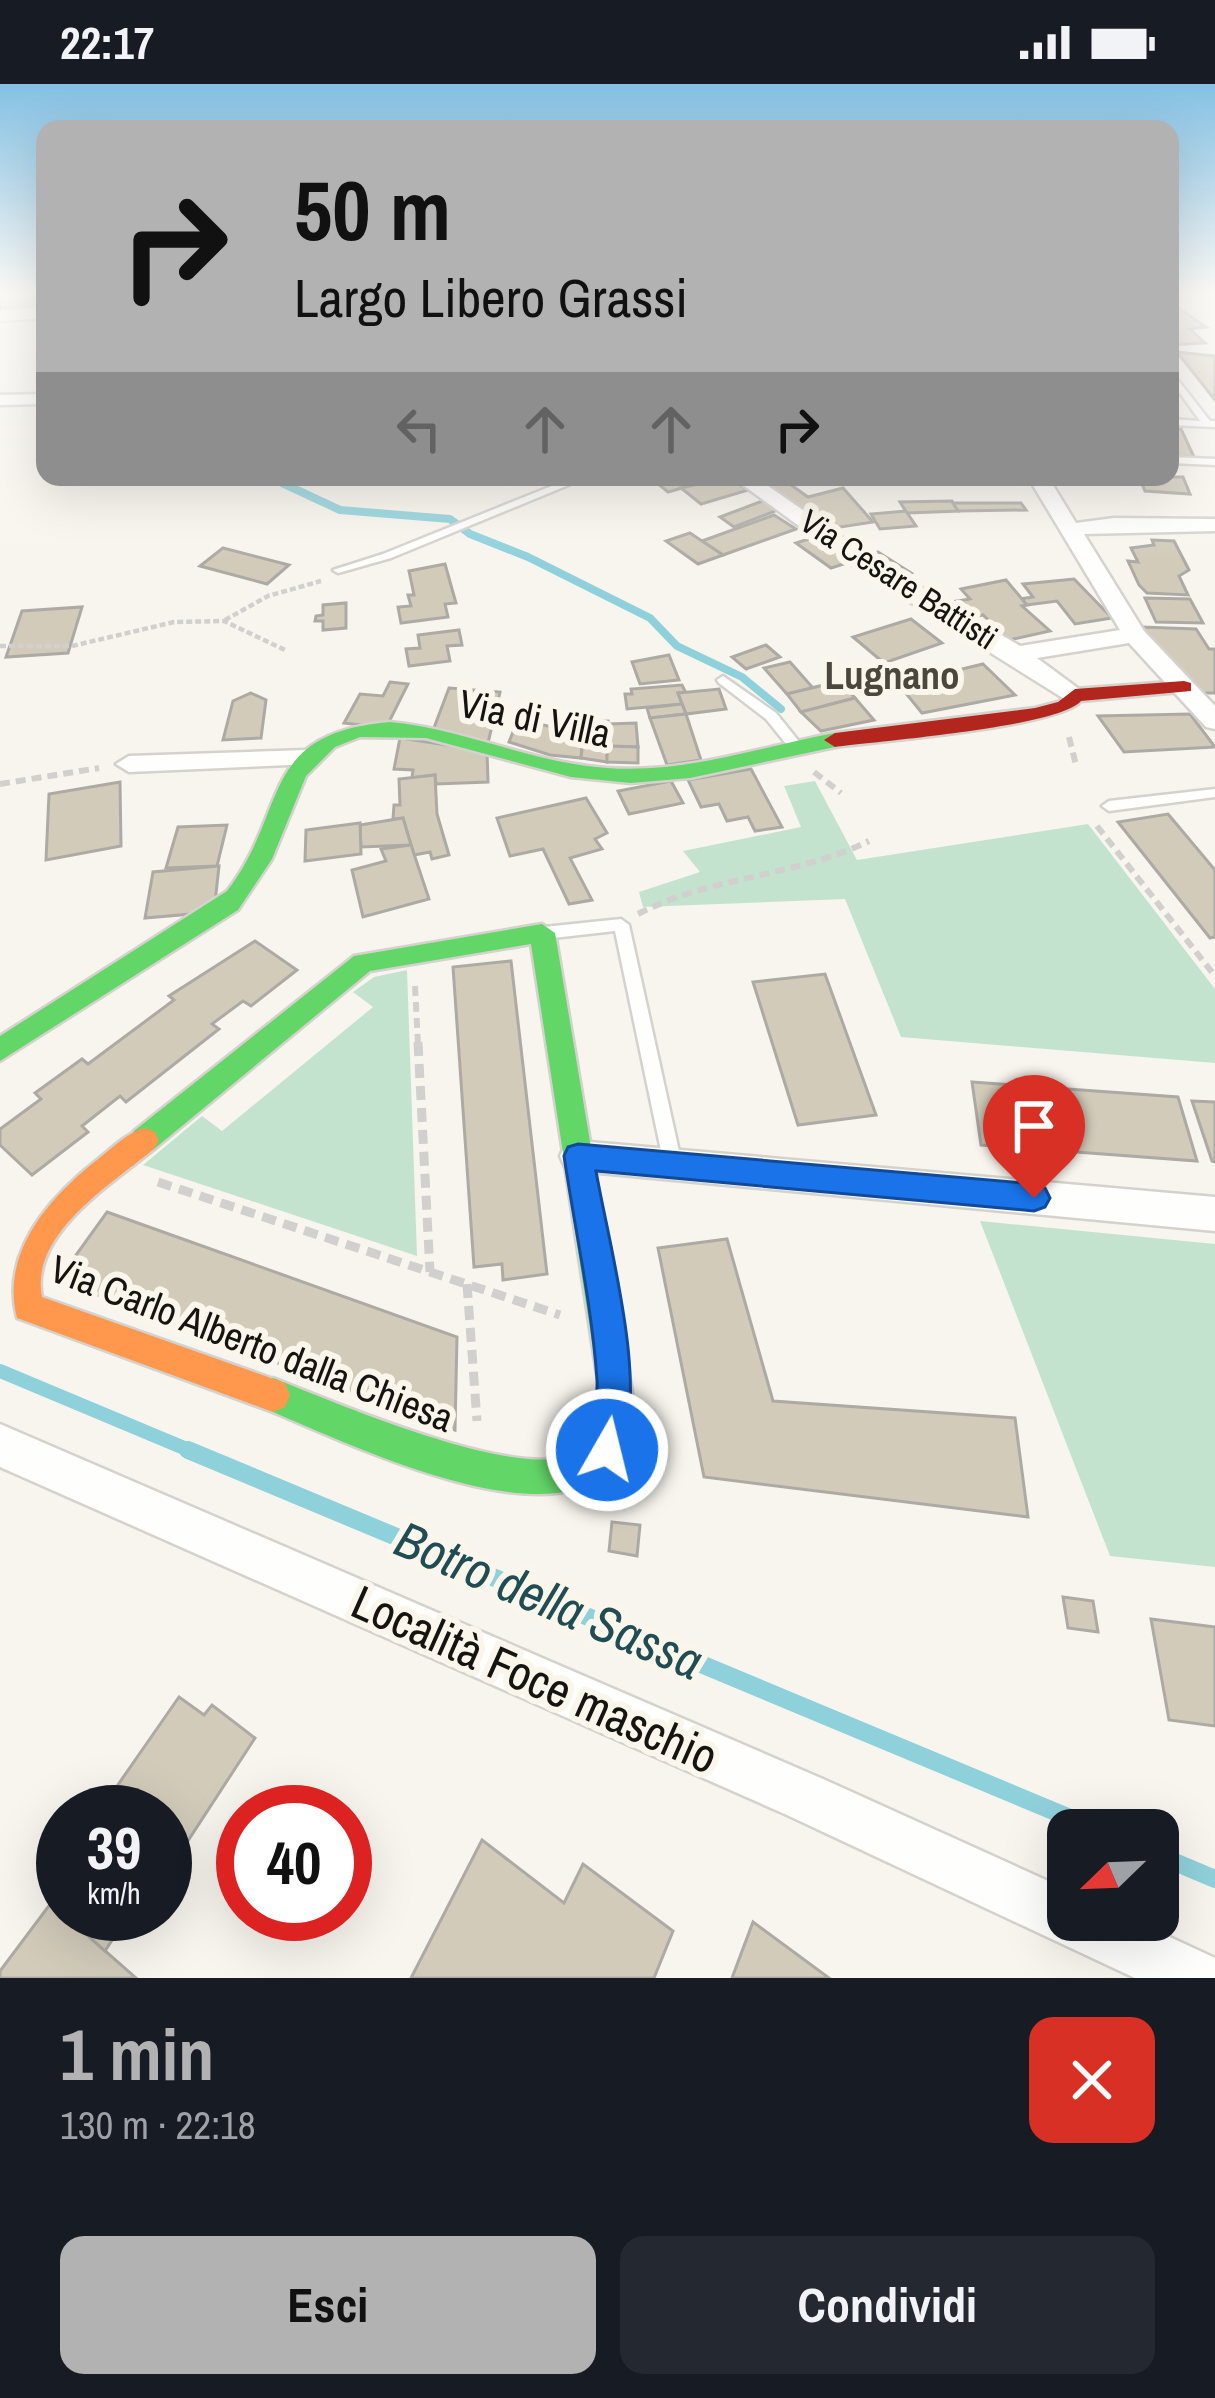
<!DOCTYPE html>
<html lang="it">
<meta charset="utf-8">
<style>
:root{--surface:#171b24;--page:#242831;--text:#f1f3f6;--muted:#9ea1a6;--accent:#b2b2b2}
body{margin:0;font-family:"Archivo Narrow",sans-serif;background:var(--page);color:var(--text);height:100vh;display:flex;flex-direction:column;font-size:45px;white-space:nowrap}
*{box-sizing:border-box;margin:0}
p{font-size:39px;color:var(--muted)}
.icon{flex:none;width:66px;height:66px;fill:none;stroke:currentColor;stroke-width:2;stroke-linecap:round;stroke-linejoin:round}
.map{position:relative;height:1894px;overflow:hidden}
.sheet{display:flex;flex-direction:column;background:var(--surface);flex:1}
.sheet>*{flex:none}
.hud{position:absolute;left:36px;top:36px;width:1143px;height:366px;border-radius:24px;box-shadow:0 12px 48px #0002;background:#b2b2b2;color:#111;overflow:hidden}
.needle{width:78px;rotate:247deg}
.controls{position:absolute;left:1047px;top:1725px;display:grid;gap:24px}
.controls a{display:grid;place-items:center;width:132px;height:132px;border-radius:24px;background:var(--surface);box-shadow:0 12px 48px #0002;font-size:60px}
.speed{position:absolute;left:36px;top:1701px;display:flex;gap:24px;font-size:60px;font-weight:700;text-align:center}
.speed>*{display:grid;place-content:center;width:156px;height:156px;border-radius:50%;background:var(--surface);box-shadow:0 12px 48px #0002;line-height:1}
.speed small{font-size:30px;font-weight:400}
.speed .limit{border:18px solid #d22;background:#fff;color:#111}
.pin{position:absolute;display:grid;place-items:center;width:102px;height:102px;color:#fff;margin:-123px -51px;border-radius:50% 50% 50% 0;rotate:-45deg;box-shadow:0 0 12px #0007}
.pin .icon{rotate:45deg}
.me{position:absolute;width:132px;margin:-66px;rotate:8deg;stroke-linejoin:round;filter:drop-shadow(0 0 9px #0008)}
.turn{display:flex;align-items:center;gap:42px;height:252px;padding:0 60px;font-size:54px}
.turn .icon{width:156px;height:156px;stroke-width:2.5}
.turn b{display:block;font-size:84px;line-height:102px}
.lanes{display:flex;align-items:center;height:114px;padding:0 60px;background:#0003;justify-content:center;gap:60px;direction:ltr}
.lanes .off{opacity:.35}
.round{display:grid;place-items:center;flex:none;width:126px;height:126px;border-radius:24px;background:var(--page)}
.head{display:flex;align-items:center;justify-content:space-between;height:204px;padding:0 60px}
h1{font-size:72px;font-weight:800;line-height:90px;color:var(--accent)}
.button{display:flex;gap:24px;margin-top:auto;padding:24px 60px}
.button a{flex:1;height:138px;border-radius:24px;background:var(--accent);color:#111;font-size:48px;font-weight:800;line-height:138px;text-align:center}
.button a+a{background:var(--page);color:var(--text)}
.status{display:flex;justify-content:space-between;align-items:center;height:84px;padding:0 60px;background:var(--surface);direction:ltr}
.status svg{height:33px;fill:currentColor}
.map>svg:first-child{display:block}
.green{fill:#c3e3cf}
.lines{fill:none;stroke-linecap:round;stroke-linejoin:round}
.stream-far3{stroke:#8fd1db;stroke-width:6}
.stream-far2{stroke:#8fd1db;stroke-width:8}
.stream-far1{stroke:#8fd1db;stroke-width:14}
.stream{stroke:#8fd1db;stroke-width:18}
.building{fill:#d2cbba;stroke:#adaaa5;stroke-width:3}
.lane-casing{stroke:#d5d2cd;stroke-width:5}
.street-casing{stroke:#d5d2cd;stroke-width:5}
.fast-casing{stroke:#d5d2cd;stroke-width:5}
.slow-casing{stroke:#d5d2cd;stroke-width:5}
.jam-casing{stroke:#d5d2cd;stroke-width:5}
.path-far2{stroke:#d1d0ce;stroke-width:4.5;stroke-dasharray:6 3;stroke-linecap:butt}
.path-far1{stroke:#d1d0ce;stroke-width:6;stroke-dasharray:10 6;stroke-linecap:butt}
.path{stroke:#d1d0ce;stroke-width:9;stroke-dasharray:14 8;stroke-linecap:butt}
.lane{fill:#fefefc;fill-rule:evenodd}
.street{fill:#fefefc;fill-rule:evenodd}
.fast{fill:#63d668;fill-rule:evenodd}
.slow{fill:#ff974d;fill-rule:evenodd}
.jam{fill:#b3261e;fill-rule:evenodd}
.route{fill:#1a73e8;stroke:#114b97;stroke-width:3}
.labels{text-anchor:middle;stroke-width:12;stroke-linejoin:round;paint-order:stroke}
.far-street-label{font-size:33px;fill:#161411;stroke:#fbf6eb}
.far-quarter-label{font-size:39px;font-weight:bold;fill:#4c473e;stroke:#fbf6eb}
.street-label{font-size:39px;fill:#161411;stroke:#fbf6eb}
.near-street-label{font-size:48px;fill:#161411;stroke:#fbf6eb}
.near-water-label{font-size:51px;font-style:italic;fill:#204c53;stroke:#fbf6eb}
</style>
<div class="status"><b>22:17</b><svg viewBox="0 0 49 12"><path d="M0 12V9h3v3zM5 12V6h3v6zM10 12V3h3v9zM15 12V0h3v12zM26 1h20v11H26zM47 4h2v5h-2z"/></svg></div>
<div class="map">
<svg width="1215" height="1894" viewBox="0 0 1215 1894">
<rect width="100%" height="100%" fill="#f8f5ee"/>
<g class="green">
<path d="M815,697L857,776L1088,740L1215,905V979L901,953L845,815L643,823L639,808L700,788L683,767L801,743L784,702Z"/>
<path d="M407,886L417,1172L143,1081L202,1032L222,1047L373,923L353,908L374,893Z"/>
<path d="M980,1137L1215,1160V1483L1110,1472Z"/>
</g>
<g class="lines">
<path class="stream-far3" d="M268,393L288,402"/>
<path class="stream-far2" d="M282,399L340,426L450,435L470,450L528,473L650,534L677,562L742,593L781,625"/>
<path class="stream-far1" d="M0,1287L196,1369"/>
<g class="stream">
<path d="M188,1366L1099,1746"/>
<path d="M1158,1771L1215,1795"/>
</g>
</g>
<g class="building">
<path d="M0,212H43L42,221L0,225Z"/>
<path d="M1170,224H1178L1206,243L1190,245L1205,259L1170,261Z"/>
<path d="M1177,268L1215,272V316Z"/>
<path d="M1170,344L1181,345L1194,373L1170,372Z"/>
<path d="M650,393H720L668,408Z"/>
<path d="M728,393L748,406L701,420L681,404Z"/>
<path d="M750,393H780L808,413L843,404L873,438L828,445Z"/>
<path d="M1139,393H1183L1190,410L1145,407Z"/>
<path d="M765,416L780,425L734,443L720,433Z"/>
<path d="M952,417L958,427L907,429L900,418Z"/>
<path d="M953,419H1021L1026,426L958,427Z"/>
<path d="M906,427L916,442L880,445L871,430Z"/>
<path d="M774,431L796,445L723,471L702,457Z"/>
<path d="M690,449L723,471L698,480L666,457Z"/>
<path d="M815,453L850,478L831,484L796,459Z"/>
<path d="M1152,456L1174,457L1189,486L1179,492L1188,511L1147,509L1139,501L1128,477L1138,478L1131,464L1154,461Z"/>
<path d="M223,464L289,481L267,500L200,482Z"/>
<path d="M878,468L911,489L896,495L864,473Z"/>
<path d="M445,480L456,519L445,520L448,533L401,539L398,523L411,522L408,511H414L409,487Z"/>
<path d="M1074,495L1112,534L1075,540L1057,517L1027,521L1020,515L1033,513L1023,500Z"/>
<path d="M1006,496L1027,521L1022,522L1050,547L1009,556L983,531L974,533L957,517L970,515L961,505Z"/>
<path d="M1145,514L1190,515L1203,539L1156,538Z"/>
<path d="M346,519V544L323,546V537H315L316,532L323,531V521Z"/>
<path d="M82,523L68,569L6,573L22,527Z"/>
<path d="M911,535L942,559L884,579L853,553Z"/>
<path d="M1141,543L1196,545L1209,565H1215V609H1200Z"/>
<path d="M459,546L462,561L447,562L450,577L409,582L406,565L420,564L418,551Z"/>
<path d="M766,561L780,573L746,585L732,573Z"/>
<path d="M669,571L679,596L640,600L632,578Z"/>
<path d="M790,578L813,604L787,610L764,584Z"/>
<path d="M983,580L1015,611L922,629L904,607L936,600L929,593Z"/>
<path d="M840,597L855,614L801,628L787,610Z"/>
<path d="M390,598L408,600L386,644L344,639L360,610L383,612Z"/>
<path d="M682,601L686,609H678L682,620L627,625L625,610H632L631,605Z"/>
<path d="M449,604L500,608L488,659L432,649Z"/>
<path d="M719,605L726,625L686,630L678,609Z"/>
<path d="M251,609L266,616L261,654L223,656L233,617Z"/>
<path d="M855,614L874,636L821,647L801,628Z"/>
<path d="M682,620L686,630L650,634L647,624Z"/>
<path d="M686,630L701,676L667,681L650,634Z"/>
<path d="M1190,630L1215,663L1124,668L1098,632Z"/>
<path d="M518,635L552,643L584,640L581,674L550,671L509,658Z"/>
<path d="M608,637L607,678L581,674L585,638Z"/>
<path d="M636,639L638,663L607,662L608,640Z"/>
<path d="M400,654L487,667L488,698L436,700L435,691L412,694L413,686L394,685Z"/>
<path d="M607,662L638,663V679L607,678Z"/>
<path d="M751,685L782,743L755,747L748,733L727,737L719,720L701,723L688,696Z"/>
<path d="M435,691L437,730L449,771L432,775L430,768L414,771L403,734L393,735L394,721H400L399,695Z"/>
<path d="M671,697L683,719L629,730L618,707Z"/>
<path d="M120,698L121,762L46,776L49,710Z"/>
<path d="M586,714L607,749L595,755L602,765L570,774L592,816L569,820L543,765L510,772L497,734Z"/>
<path d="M1168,730L1215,786V853L1210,854L1118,738Z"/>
<path d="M403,734L411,761L361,763L360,741Z"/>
<path d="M360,739L361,770L305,777L306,746Z"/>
<path d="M227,741L217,782L166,784L178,743Z"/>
<path d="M411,761L429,815L363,833L352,786L386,777L381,765Z"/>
<path d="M219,782L214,828L145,834L153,788Z"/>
<path d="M255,857L297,886L251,922L243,917L212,940L219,945L126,1018L120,1012L82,1042L88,1048L32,1091L0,1061V1045L41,1015L35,1009L82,975L88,980L174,916L169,912Z"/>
<path d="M511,877L547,1190L503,1196L502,1180L474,1183L453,883Z"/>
<path d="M825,890L876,1031L798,1041L753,898Z"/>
<path d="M972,998L1178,1013L1197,1077L981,1061Z"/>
<path d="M1192,1017L1215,1018V1078L1212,1077Z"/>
<path d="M107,1128L457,1253L455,1346L58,1196Z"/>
<path d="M727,1155L773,1317L1015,1334L1028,1433L704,1393L658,1164Z"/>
<path d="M612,1438L640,1441L637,1472L609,1467Z"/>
<path d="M1063,1513L1093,1517L1098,1548L1068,1544Z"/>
<path d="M1151,1535L1215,1543V1642L1169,1636Z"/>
<path d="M179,1613L204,1631L212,1621L255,1654L165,1792V1728H99Z"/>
<path d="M482,1756L564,1819L583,1780L673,1847L654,1894H411Z"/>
<path d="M51,1819L63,1830L136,1894H0V1887Z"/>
<path d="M64,1830H129L105,1867Z"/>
<path d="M753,1838L829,1894H732Z"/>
</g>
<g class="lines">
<g class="lane-casing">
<g id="lane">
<path d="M1170,286L1210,337H1215V343L1170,341V335L1200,337L1170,295Z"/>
<path d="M1170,373L1215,375V381L1170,379Z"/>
<path d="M574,393H588L391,474L338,489L333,486L383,470Z"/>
<path d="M723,592L776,629L801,660V666H791L766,635L719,599L717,596Z"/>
<path d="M1215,705V713L1109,727L1102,722L1109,717Z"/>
<path d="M621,835L629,841L682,1081L679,1087L673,1089L667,1087L664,1081L615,847L544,855L536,849L544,843Z"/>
</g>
</g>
<g class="street-casing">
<g id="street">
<path d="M45,224V234L0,237V227Z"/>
<path d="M45,310V320L0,321V311Z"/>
<path d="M732,393H755L878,478L1020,562L1120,546L1028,393H1048L1076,439L1114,434L1215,435V447L1084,450L1144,547L1215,622V645L1206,643L1129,559L1037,574L1087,611L1084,616H1066L862,488Z"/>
<path d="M305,666L314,668L318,674L314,680L129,688L116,680L129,672Z"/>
<path d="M578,1057L1215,1113V1147L578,1087L565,1083L560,1072L565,1061Z"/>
<path d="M0,1340L823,1695L1068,1806V1836H1133L1215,1874V1894H1135L787,1731L0,1383Z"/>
</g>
</g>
<g class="fast-casing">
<g id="fast">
<path d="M390,638C464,645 533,679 607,684C684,690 760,663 835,649L846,656L835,663L690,694L631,699L571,693L426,654L360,653L335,663L306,692L272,775L238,826L0,977V952L227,807C290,726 257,649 390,638Z"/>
<path d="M542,840L555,849L632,1308C631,1335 627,1376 603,1393C526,1448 339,1355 261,1323L256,1311L261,1299L273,1294C330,1316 528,1403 579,1367C599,1353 597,1319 598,1297L531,860L370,887L154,1065L144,1068L134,1065L129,1056L134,1047L354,872Z"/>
</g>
</g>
<g class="slow-casing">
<path id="slow" d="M144,1044L154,1047L159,1056L154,1065C113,1099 29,1150 42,1213L285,1299L290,1311L285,1323L273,1328L17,1234C0,1168 50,1113 97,1076C112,1064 126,1050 144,1044Z"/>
</g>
<g class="jam-casing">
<path id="jam" d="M1184,597L1191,599V607L1081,617C1059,643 879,657 835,663L824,656L835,649L1035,624L1058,618L1075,605Z"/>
</g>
<g class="path-far2">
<path d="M225,536L268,512L321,497"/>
<path d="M0,562H72L174,538L224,537L285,566"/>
</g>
<g class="path-far1">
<path d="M1069,653L1076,681"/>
<path d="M814,688L841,709"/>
<path d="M0,700L99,684"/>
<path d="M1097,742L1215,892"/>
<path d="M638,830C711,792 795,793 869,757"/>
<path d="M415,902L418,961"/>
</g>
<g class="path">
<path d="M418,958L430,1188"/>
<path d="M158,1098L560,1231"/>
<path d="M467,1200L477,1337"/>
</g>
<use href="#lane" class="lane"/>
<use href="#street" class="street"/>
<use href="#fast" class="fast"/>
<use href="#slow" class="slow"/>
<use href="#jam" class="jam"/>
</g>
<linearGradient id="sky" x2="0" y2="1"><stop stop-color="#84c0e3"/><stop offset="0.44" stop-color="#fcfaf7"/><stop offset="1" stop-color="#fcfaf7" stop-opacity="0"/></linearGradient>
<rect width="1215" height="477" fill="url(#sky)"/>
<path class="route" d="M578,1060L1034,1100L1045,1104L1050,1114L1045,1123L1034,1127L596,1087C610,1167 650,1304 619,1378L607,1384L594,1378C586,1359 599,1321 597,1296C592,1222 575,1146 564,1072L568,1063Z"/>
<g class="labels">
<g class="far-street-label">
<text transform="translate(899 495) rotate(33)" y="12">Via Cesare Battisti</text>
</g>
<g class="far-quarter-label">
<text x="892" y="605">Lugnano</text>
</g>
<g class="street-label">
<text transform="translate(535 634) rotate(12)" y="14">Via di Villa</text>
<text transform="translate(252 1259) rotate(21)" y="14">Via Carlo Alberto dalla Chiesa</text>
</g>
<g class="near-street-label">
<text transform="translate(535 1595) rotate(24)" y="17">Località Foce maschio</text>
</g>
<g class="near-water-label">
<text transform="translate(549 1516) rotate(23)" y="18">Botro della Sassa</text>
</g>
</g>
</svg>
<div class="controls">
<a><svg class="needle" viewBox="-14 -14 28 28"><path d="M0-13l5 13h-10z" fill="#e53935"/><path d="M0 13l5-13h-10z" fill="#9ea1a6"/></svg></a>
</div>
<div class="speed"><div>39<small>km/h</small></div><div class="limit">40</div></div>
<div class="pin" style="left:1034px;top:1114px;background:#d93025"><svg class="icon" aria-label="arrive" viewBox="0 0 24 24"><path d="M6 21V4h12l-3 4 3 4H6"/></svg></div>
<svg class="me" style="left:607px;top:1366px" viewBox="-20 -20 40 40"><circle r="17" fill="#1a73e8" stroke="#fff" stroke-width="3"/><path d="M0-11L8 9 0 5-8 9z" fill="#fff"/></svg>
<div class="hud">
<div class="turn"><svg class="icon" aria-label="right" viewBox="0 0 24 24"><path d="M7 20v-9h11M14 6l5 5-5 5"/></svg><div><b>50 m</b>Largo Libero Grassi</div></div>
<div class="lanes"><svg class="icon off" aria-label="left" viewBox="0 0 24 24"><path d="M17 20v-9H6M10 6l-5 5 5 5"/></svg><svg class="icon off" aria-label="ahead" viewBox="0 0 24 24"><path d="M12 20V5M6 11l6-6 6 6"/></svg><svg class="icon off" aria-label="ahead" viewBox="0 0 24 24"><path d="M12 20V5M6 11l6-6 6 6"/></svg><svg class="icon" aria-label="right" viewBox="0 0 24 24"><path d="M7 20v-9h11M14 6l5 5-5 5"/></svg></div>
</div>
</div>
<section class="sheet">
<div class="head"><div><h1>1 min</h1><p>130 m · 22:18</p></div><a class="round" style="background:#d93025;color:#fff"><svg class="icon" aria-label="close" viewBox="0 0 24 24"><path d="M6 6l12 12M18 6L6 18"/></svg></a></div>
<div class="button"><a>Esci</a><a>Condividi</a></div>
</section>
